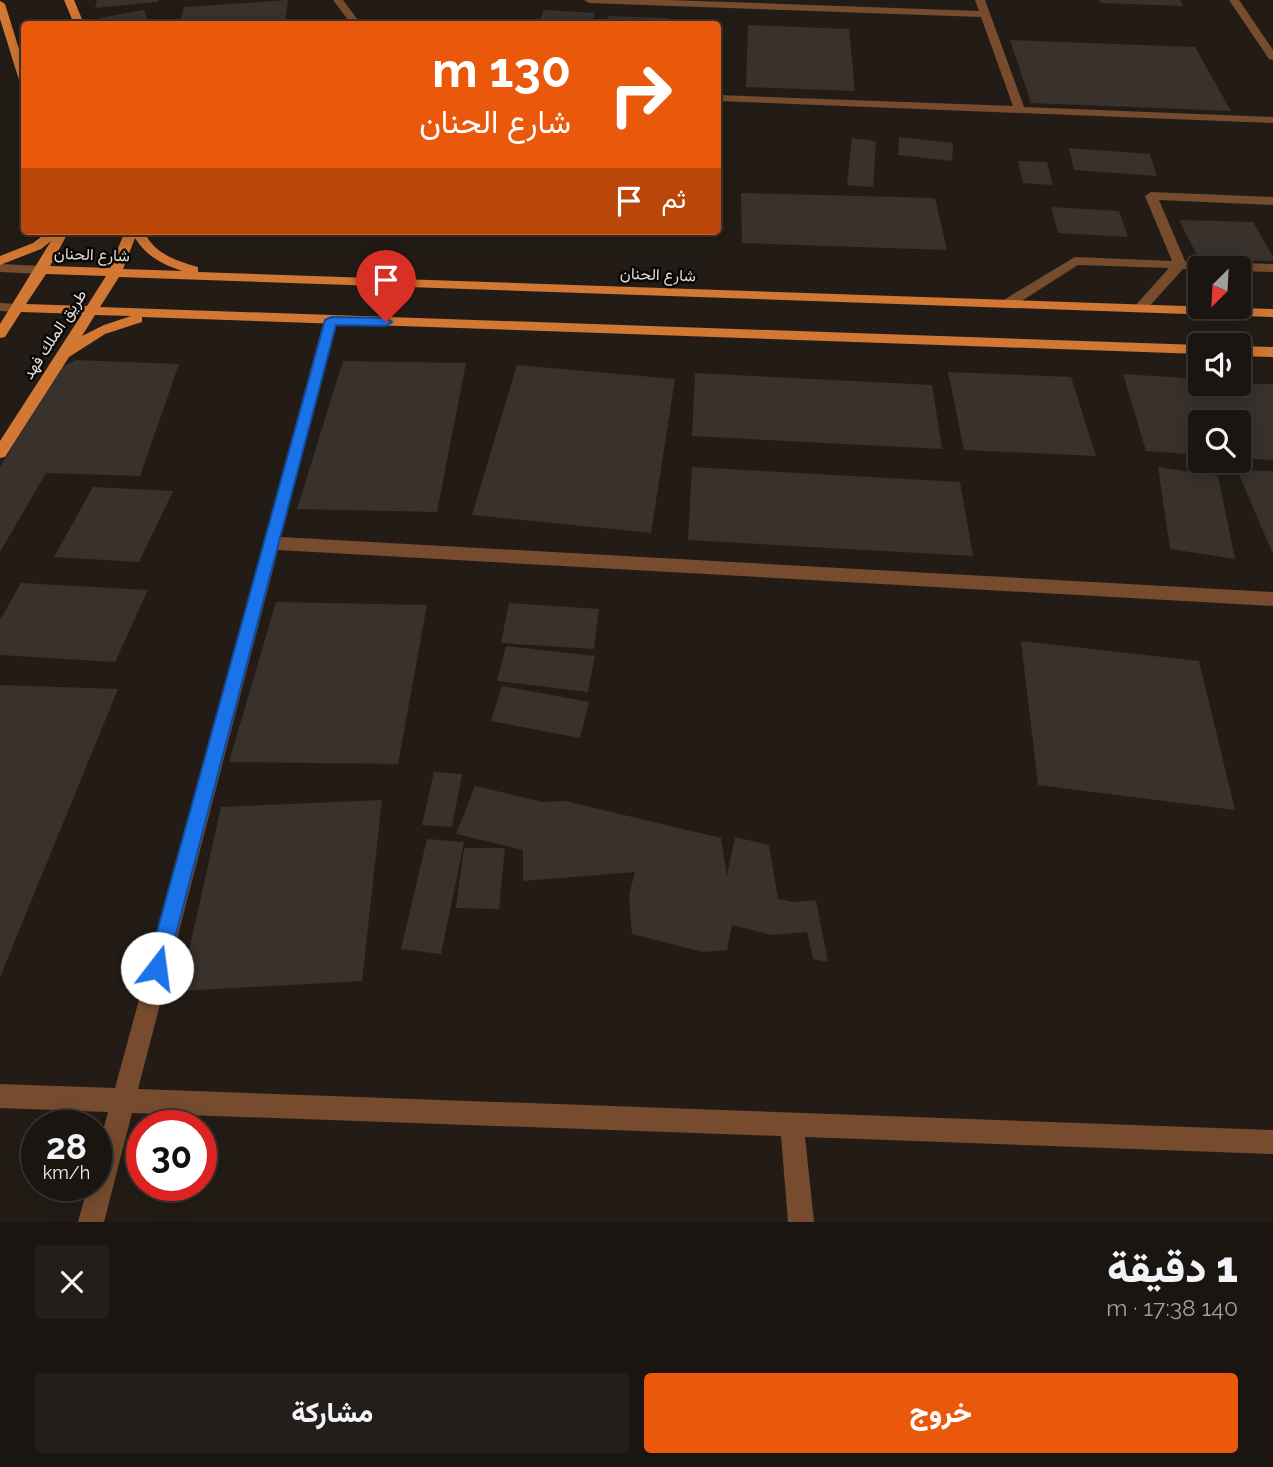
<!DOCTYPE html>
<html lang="ar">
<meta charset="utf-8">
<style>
:root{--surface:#1a1510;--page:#231e19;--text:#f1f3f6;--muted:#9f9f9f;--line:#383430;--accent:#ea580c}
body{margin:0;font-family:Raleway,Vazirmatn,sans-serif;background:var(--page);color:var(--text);direction:rtl;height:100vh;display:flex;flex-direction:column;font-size:26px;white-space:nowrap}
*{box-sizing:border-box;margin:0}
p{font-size:23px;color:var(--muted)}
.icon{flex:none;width:38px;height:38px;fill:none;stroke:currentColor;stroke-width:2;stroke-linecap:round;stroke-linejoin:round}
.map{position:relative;height:1222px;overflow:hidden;direction:ltr}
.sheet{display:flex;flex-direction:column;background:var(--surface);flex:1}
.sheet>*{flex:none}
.banner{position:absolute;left:21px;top:21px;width:700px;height:214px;border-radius:7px;box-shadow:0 4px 18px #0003,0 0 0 2px var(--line);direction:rtl;background:#ea580c;color:#fff;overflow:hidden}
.needle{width:46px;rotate:204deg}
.fabs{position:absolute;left:1188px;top:256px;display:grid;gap:14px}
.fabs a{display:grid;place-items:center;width:63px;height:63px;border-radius:7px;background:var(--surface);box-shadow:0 4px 18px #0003,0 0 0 2px var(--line);font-size:35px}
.speed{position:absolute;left:21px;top:1110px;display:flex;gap:14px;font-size:35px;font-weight:700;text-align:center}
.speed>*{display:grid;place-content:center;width:91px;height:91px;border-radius:50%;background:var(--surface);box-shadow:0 4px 18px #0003,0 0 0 2px var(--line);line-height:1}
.speed small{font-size:18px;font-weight:400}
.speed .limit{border:10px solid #d22;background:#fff;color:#111}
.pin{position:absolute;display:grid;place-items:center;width:60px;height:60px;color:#fff;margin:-72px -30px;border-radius:50% 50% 50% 0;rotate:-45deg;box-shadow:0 0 7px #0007}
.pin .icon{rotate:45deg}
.me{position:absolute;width:77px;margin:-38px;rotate:15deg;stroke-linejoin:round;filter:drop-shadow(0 0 5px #0008)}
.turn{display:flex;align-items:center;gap:24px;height:147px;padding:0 35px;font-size:32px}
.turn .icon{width:91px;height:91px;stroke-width:2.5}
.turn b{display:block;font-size:49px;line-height:60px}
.then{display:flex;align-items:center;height:66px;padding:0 35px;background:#0003;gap:14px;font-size:26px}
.round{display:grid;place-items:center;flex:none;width:74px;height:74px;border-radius:7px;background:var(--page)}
.head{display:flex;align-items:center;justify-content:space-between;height:119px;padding:0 35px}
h1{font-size:42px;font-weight:800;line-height:52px}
.cta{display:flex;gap:14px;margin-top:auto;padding:14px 35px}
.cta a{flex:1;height:80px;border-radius:7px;background:var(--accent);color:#fff;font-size:28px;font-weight:800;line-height:80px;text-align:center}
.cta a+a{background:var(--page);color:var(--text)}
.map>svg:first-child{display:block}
.building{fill:#39312b}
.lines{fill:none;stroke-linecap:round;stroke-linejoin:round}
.minor{fill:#774c2e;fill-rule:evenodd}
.major{fill:#d27734;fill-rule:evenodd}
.route{fill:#1a73e8;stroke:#114b97;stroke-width:2}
.labels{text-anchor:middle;stroke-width:5;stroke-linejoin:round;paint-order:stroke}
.far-street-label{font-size:16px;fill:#e0dbd7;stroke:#0a0705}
</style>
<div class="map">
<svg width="1273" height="1222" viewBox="0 0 1273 1222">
<rect width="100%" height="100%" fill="#231c16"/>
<g class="building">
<path d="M97,0H158V2L95,8Z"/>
<path d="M288,0L285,24H179L184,7Z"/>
<path d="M1099,0H1180L1183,6L1100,3Z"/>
<path d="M144,10L149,24H101L99,18Z"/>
<path d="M544,10L595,13L591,24H538Z"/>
<path d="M608,16L668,18L667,24H606Z"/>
<path d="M748,25L849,29L855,91L746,87Z"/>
<path d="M1010,40L1195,47L1231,111L1031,103Z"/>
<path d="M899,137L953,143L952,161L898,155Z"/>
<path d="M852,138L876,141L873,187L847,185Z"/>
<path d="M1069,148L1150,154L1157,176L1074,170Z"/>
<path d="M1018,161L1047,162L1053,185L1023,183Z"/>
<path d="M741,193L935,198L947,250L742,243Z"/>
<path d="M1051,207L1119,211L1128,237L1058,233Z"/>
<path d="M1179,220L1253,222L1273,257V261L1199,259Z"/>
<path d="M76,360L179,364L140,476L46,473L0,552V467L62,367Z"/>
<path d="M343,361L466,363L437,512L297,509Z"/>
<path d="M517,365L675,379L651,533L472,515Z"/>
<path d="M948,372L1071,377L1096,456L964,450Z"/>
<path d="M695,373L932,385L942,449L692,436Z"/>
<path d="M1123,374L1200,379V383L1273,384V460L1239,458V422H1200V455L1146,451Z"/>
<path d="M692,467L960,482L973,556L688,540Z"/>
<path d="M1158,467L1218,476L1235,559L1170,549Z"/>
<path d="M1237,470L1273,471V554Z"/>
<path d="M93,487L173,491L139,562L54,557Z"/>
<path d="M21,583L148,590L115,662L0,655V620Z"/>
<path d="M276,602L427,605L398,764L229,762Z"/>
<path d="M509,603L599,609L594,649L501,643Z"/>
<path d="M1021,641L1199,661L1235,810L1038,785Z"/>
<path d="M506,646L595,656L588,692L497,681Z"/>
<path d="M0,685L118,689L0,977Z"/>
<path d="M502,686L589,702L580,738L491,721Z"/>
<path d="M434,772L462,774L452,827L422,825Z"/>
<path d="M475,786L543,802L565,801L721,838L727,876L735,837L769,845L778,899L793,902L816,900L828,962L813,959L807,932L772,935L732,925L727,950L703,952L632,934L629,895L635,872L523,881V850L456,834Z"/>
<path d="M382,800L362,981L180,991L221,807Z"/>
<path d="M427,839L464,842L441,954L401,949Z"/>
<path d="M464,848H505L499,909L456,908Z"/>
</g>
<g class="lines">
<g class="minor">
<path d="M333,0H343L361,24H351Z"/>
<path d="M584,0H669L979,11L975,0H985L1024,107L1273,117V123L718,101V95L1013,106L981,17L589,3Z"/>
<path d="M1229,0H1239L1273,50V60L1269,59Z"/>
<path d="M1151,192L1273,197V205L1159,200L1185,261L1273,264V272L1239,271V268L1183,269L1145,311L1140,312L1133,308L1169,268L1078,265L1012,307H1002V301L1075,257L1172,261L1145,196Z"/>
<path d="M0,264L42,266L48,270L42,274L0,272Z"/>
<path d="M0,303L18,304L25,308L18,312L0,311Z"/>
<path d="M331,316L338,320L281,537L1273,592V606L278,550L138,1089L1273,1130V1154L805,1137L814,1222H788L781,1136L132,1113L104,1222H78L88,1185H96V1156L108,1112L0,1108V1084L115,1088L324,320Z"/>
</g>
<g class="major">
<path d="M64,0H74L84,24H74Z"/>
<path d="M0,1L5,4L24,65V83L19,80L0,19Z"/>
<path d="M49,231H69L50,266L110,268L125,231H144C153,253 176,261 198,267V272L1273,309V317L119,277L100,307L1200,345V354L142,317V322L105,334L69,357L5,457L0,458V441L82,314L21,312L5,337L0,338V324L51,241L41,249L0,265V256L33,243ZM135,238C146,256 162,264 182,271L123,269ZM46,274L106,276L87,306L26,304ZM95,315L131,316L104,325L82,336Z"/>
<path d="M1239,346L1273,347V357L1239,356Z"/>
</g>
</g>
<path class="route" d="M331,317L386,318L392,322L386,326L336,325L167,968L164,975L157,978L150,975L147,968L325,320Z"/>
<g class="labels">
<g class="far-street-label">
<text transform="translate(92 254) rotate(2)" y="6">شارع الحنان</text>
<text transform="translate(658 274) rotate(2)" y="6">شارع الحنان</text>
<text transform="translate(54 334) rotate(-57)" y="6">طريق الملك فهد</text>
</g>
</g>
</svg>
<div class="fabs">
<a><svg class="needle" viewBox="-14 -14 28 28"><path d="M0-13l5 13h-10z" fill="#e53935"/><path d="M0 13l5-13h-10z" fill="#9f9f9f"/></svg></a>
<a><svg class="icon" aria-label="sound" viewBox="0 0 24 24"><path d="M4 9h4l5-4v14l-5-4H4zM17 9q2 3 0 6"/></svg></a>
<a><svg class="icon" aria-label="search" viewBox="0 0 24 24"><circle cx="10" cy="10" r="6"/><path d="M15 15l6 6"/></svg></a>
</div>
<div class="speed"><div>28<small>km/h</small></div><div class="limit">30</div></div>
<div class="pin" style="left:386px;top:322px;background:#d93025"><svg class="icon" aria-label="arrive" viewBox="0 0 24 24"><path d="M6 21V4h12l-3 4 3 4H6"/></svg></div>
<svg class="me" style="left:157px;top:968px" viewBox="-20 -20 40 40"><circle r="19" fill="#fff"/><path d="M0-13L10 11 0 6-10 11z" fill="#1a73e8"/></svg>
<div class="banner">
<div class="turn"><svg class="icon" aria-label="right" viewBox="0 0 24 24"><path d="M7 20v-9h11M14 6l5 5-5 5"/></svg><div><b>130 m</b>شارع الحنان</div></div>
<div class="then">ثم<svg class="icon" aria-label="arrive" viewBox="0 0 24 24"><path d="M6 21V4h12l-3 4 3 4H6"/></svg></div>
</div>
</div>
<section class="sheet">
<div class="head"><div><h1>1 دقيقة</h1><p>140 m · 17:38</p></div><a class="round"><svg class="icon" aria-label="close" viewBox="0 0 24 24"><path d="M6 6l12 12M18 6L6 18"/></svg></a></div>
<div class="cta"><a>خروج</a><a>مشاركة</a></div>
</section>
